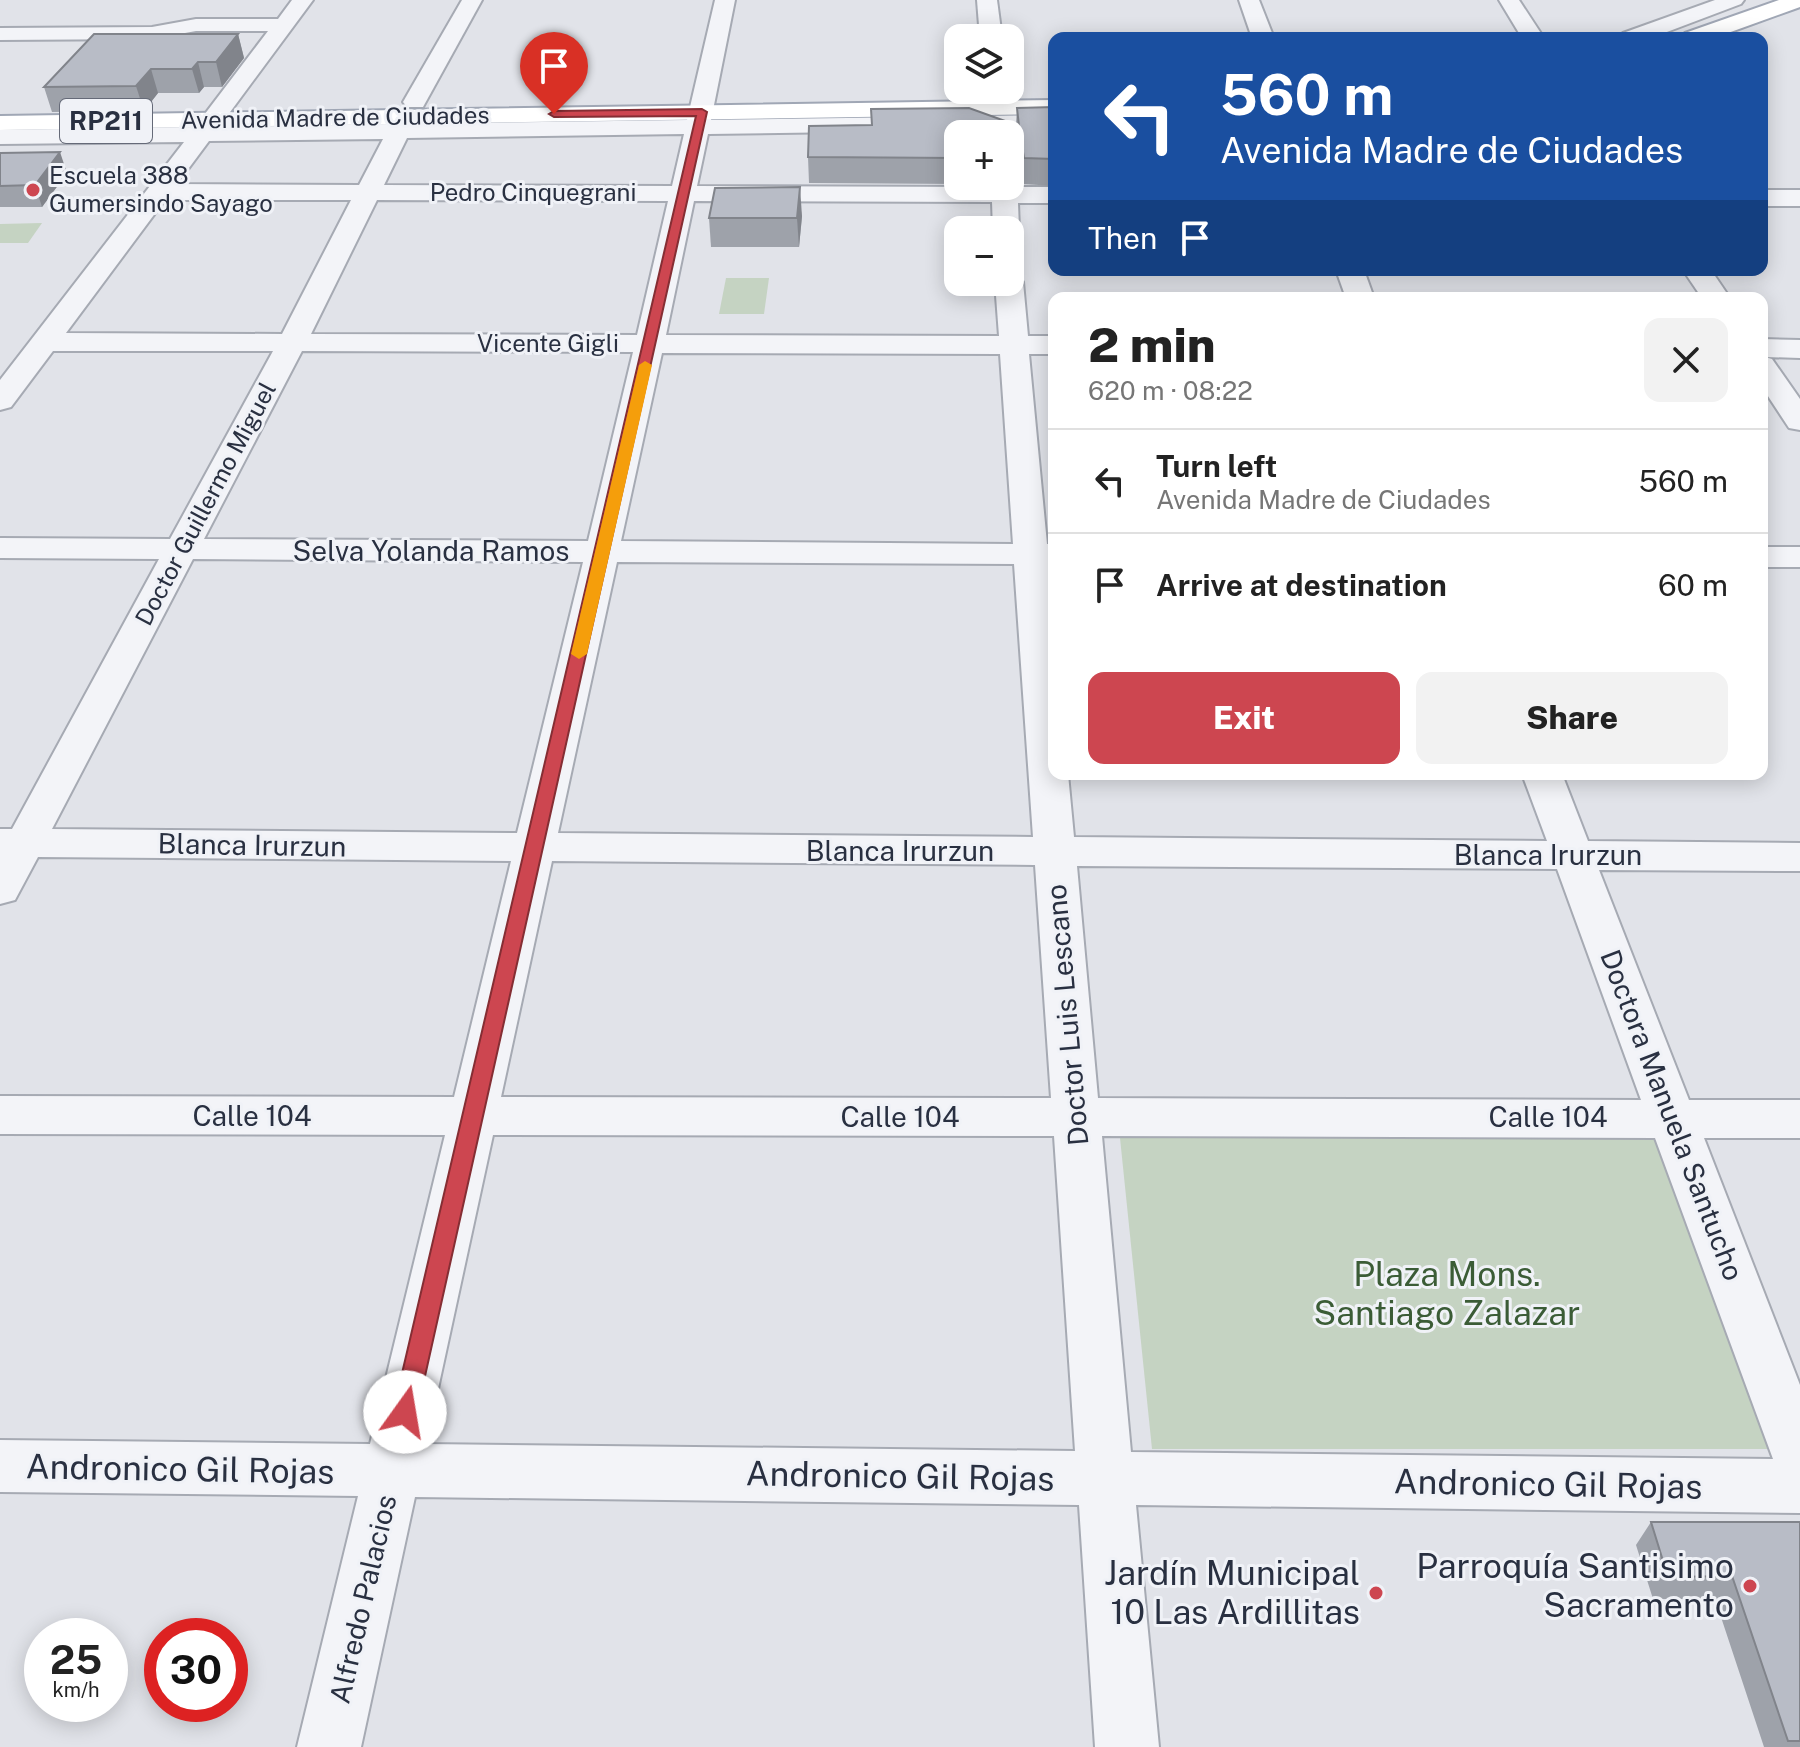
<!DOCTYPE html>
<meta charset="utf-8">
<style>
:root{--surface:#fff;--page:#f2f2f2;--text:#222;--muted:#767676;--line:#e0e0e0;--accent:#cd4650}
body{margin:0;font-family:"Public Sans",sans-serif;background:var(--page);color:var(--text);height:100vh;display:flex;flex-direction:column;font-size:30px;white-space:nowrap}
*{box-sizing:border-box;margin:0}
p{font-size:26px;color:var(--muted)}
.icon{flex:none;width:44px;height:44px;fill:none;stroke:currentColor;stroke-width:2;stroke-linecap:round;stroke-linejoin:round}
.map{position:relative;flex:1;overflow:hidden}
.panel{position:absolute;left:1048px;top:292px;width:720px;height:488px;display:flex;flex-direction:column;background:var(--surface);border-radius:16px;box-shadow:0 4px 20px #0003}
.panel>*{flex:none}
.guide{position:absolute;left:1048px;top:32px;width:720px;height:244px;border-radius:16px;box-shadow:0 4px 20px #0003;background:#1a4fa0;color:#fff;overflow:hidden}
.fabs{position:absolute;left:944px;top:24px;display:grid;gap:16px}
.fabs a{display:grid;place-items:center;width:80px;height:80px;border-radius:16px;background:var(--surface);box-shadow:0 4px 20px #0003;font-size:40px}
.speed{position:absolute;left:24px;top:1618px;display:flex;gap:16px;font-size:40px;font-weight:700;text-align:center}
.speed>*{display:grid;place-content:center;width:104px;height:104px;border-radius:50%;background:var(--surface);box-shadow:0 4px 20px #0003;line-height:1}
.speed small{font-size:20px;font-weight:400}
.speed .limit{border:12px solid #d22;background:#fff;color:#111}
.pin{position:absolute;display:grid;place-items:center;width:68px;height:68px;color:#fff;margin:-82px -34px;border-radius:50% 50% 50% 0;rotate:-45deg;box-shadow:0 0 8px #0007}
.pin .icon{rotate:45deg}
.me{position:absolute;width:88px;margin:-44px;rotate:13deg;stroke-linejoin:round;filter:drop-shadow(0 0 6px #0008)}
.turn{display:flex;align-items:center;gap:28px;height:168px;padding:0 40px;font-size:36px}
.turn .icon{width:104px;height:104px;stroke-width:2.5}
.turn b{display:block;font-size:56px;line-height:68px}
.then{display:flex;align-items:center;height:76px;padding:0 40px;background:#0003;gap:16px;font-size:30px}
.round{display:grid;place-items:center;flex:none;width:84px;height:84px;border-radius:16px;background:var(--page)}
.head{display:flex;align-items:center;justify-content:space-between;height:136px;padding:0 40px}
h1{font-size:48px;font-weight:800;line-height:60px}
.button{display:flex;gap:16px;margin-top:auto;padding:16px 40px}
.button a{flex:1;height:92px;border-radius:16px;background:var(--accent);color:#fff;font-size:32px;font-weight:800;line-height:92px;text-align:center}
.button a+a{background:var(--page);color:var(--text)}
ul{padding:0;list-style:none}
li{display:flex;align-items:center;gap:24px;height:104px;padding:0 40px;border-top:2px solid var(--line)}
li div{flex:1}
li b{display:block;font-size:30px}
li em{font-style:normal}
.map>svg:first-child{display:block}
.green{fill:#c5d3c2}
.lines{fill:none;stroke-linecap:round;stroke-linejoin:round}
.minor-casing{stroke:#a6aab3;stroke-width:4}
.major-casing{stroke:#a0a7b5;stroke-width:4}
.minor{fill:#f3f4f8;fill-rule:evenodd}
.major{fill:#fff;fill-rule:evenodd}
.wall{fill:#9ea2aa}
.shaded-wall{fill:#81848b}
.building{fill:#b8bcc6;stroke:#81848b;stroke-width:2}
.route{fill:#cd4650;stroke:#852e34;stroke-width:2}
.slow{fill:#f59e0b}
.poi-dot{fill:#cd4650;stroke:#f0f2f7;stroke-width:3}
.labels{text-anchor:middle;stroke-width:6;stroke-linejoin:round;paint-order:stroke}
.far-street-label{font-size:24px;fill:#293041;stroke:#f0f2f7}
.far-poi-label{font-size:24px;fill:#293041;stroke:#f0f2f7;text-anchor:start}
.shield{fill:#f0f2f7;stroke:#656a78;stroke-width:2}
.shield-label{font-size:26px;font-weight:bold;fill:#293041}
.street-label{font-size:28px;fill:#293041;stroke:#f0f2f7}
.near-park-label{font-size:34px;fill:#3b5c36;stroke:#f0f2f7}
.near-street-label{font-size:34px;fill:#293041;stroke:#f0f2f7}
.near-poi-label{font-size:34px;fill:#293041;stroke:#f0f2f7;text-anchor:end}
</style>
<div class="map">
<svg width="1800" height="1747" viewBox="0 0 1800 1747">
<rect width="100%" height="100%" fill="#e1e3e9"/>
<g class="green">
<path d="M42,223L28,243H0V224Z"/>
<path d="M726,278H769L764,314H719Z"/>
<path d="M1120,1138H1658L1774,1449H1152Z"/>
</g>
<g class="lines">
<g class="minor-casing">
<g id="minor">
<path d="M292,0H313L219,127L390,124L398,112H414L418,117L414,124L687,120L715,0H735L711,120L1054,115V129L708,134L697,186L991,187L1010,186V180L1017,187H1054V203H1018L1019,230L1010,237V230H993L992,202L694,201L666,335L999,336L995,282H1010V274L1019,276L1023,282L1028,336H1054V354H1029L1047,544H1054V564H1049L1054,619V774H1068L1074,837L1547,841L1522,774H1562L1588,841L1800,843V871L1599,870L1689,1100H1800V1138H1704L1800,1385V1513L1136,1505L1159,1747H1095L1079,1505L415,1497L361,1747H297L358,1496L0,1492V1440L370,1444L445,1135L0,1134V1096L454,1097L511,861L38,857L15,900L0,904V829H12L159,559L0,558V538L170,539L273,351H53L11,407L0,410V380L184,142L0,144V130L195,127L268,31H196L152,39L0,40V28L152,27L196,19H278ZM684,134L672,186L384,185L407,138ZM383,139L359,185L177,184L209,141ZM165,200H351L282,334L66,333ZM377,200L668,201L637,335L311,334ZM302,351L633,352L588,541L204,539ZM662,353L1000,354L1013,544L621,541ZM193,559L583,562L517,833L52,829ZM617,562L1014,564L1033,837L558,833ZM552,861L1035,865L1051,1098L501,1097ZM1077,866L1557,869L1641,1100L1098,1098ZM493,1135L1054,1136L1075,1451L426,1444ZM1102,1136L1655,1138L1773,1459L1131,1452Z"/>
<path d="M462,0H482L423,107H407L403,102Z"/>
<path d="M977,0H997L1002,38H980Z"/>
<path d="M1239,0H1259L1274,38H1252Z"/>
<path d="M1499,0H1519L1544,38H1522Z"/>
<path d="M1715,0H1744L1741,4L1651,38H1620L1623,33Z"/>
<rect x="1762" y="190" width="38" height="16"/>
<path d="M1336,270H1364L1374,298H1346Z"/>
<path d="M1683,270H1711L1730,298H1702Z"/>
<path d="M1762,339L1800,340V358L1765,357L1772,359L1800,399V430L1789,428L1762,387Z"/>
<rect x="1762" y="547" width="38" height="20"/>
</g>
</g>
<g class="major-casing">
<g id="major">
<path d="M1779,0H1800V7L1714,38H1682L1685,33Z"/>
<path d="M1054,100V114L0,130V116Z"/>
</g>
</g>
<use href="#minor" class="minor"/>
<use href="#major" class="major"/>
</g>
<g class="wall">
<path d="M238,34L244,58L222,87H204L199,93H158L144,111L52,112L44,87Z"/>
<path d="M1054,107V186L1023,184L1020,166L1010,171V134H958V184L809,183L808,157L1016,125L1017,108Z"/>
<path d="M0,153L67,173L42,207H0Z"/>
<path d="M802,216L799,247H711L709,218Z"/>
<path d="M1651,1522H1800V1747H1764L1715,1599H1653L1636,1545Z"/>
</g>
<g class="shaded-wall">
<path d="M238,34L244,58L222,87L216,62Z"/>
<path d="M198,62L204,87L199,93L192,69Z"/>
<path d="M151,69L158,93L144,111L136,86Z"/>
<path d="M1021,140L1020,166L1010,171V146Z"/>
<path d="M60,152L67,173L42,207L35,185Z"/>
<path d="M800,187L802,216L799,247L797,218Z"/>
</g>
<g class="building">
<path d="M94,34H238L216,62H198L192,69H151L136,86L44,87Z"/>
<path d="M1054,107V159L1024,158L1021,140L1010,146V134H958V158L808,157L809,126L872,125L871,109L969,108L1019,126L1017,108Z"/>
<path d="M60,152L35,185L0,186V153Z"/>
<path d="M800,187L797,218H709L715,188Z"/>
<path d="M1651,1522H1800V1741H1788L1732,1576L1668,1577Z"/>
</g>
<path class="route" d="M702,109L707,112L417,1412L414,1420L405,1423L397,1420L393,1412L696,116L554,117L549,114L554,111Z"/>
<path class="slow" d="M645,361L652,365L587,654L579,659L571,654L639,365Z"/>
<g class="poi-dot">
<circle cx="33" cy="190" r="8"/>
<circle cx="1750" cy="1586" r="8"/>
<circle cx="1376" cy="1593" r="8"/>
</g>
<g class="labels">
<g class="far-street-label">
<text transform="translate(335 118) rotate(-1)" y="8">Avenida Madre de Ciudades</text>
<text x="533" y="201">Pedro Cinquegrani</text>
<text x="548" y="352">Vicente Gigli</text>
<text transform="translate(206 504) rotate(-62)" y="8">Doctor Guillermo Miguel</text>
</g>
<g class="far-poi-label">
<text x="49" y="184">Escuela 388<tspan x="49" dy="28">Gumersindo Sayago</tspan></text>
</g>
<rect class="shield" x="60" y="99" width="92" height="44" rx="6"/>
<g class="shield-label">
<text x="106" y="130">RP211</text>
</g>
<g class="street-label">
<text x="431" y="561">Selva Yolanda Ramos</text>
<text transform="translate(252 845) rotate(1)" y="10">Blanca Irurzun</text>
<text x="900" y="861">Blanca Irurzun</text>
<text x="1548" y="865">Blanca Irurzun</text>
<text transform="translate(1067 1015) rotate(-95)" y="10">Doctor Luis Lescano</text>
<text transform="translate(1672 1115) rotate(69)" y="10">Doctora Manuela Santucho</text>
<text x="252" y="1126">Calle 104</text>
<text x="900" y="1127">Calle 104</text>
<text x="1548" y="1127">Calle 104</text>
<text transform="translate(363 1599) rotate(-77)" y="10">Alfredo Palacios</text>
</g>
<g class="near-park-label">
<text x="1447" y="1286">Plaza Mons.<tspan x="1447" dy="39">Santiago Zalazar</tspan></text>
</g>
<g class="near-street-label">
<text transform="translate(180 1469) rotate(1)" y="12">Andronico Gil Rojas</text>
<text transform="translate(900 1476) rotate(1)" y="12">Andronico Gil Rojas</text>
<text transform="translate(1548 1484) rotate(1)" y="12">Andronico Gil Rojas</text>
</g>
<g class="near-poi-label">
<text x="1734" y="1578">Parroquía Santisimo<tspan x="1734" dy="39">Sacramento</tspan></text>
<text x="1360" y="1585">Jardín Municipal<tspan x="1360" dy="39">10 Las Ardillitas</tspan></text>
</g>
</g>
</svg>
<div class="fabs">
<a><svg class="icon" aria-label="layers" viewBox="0 0 24 24"><path d="M12 4l9 5-9 5-9-5zM3 14l9 5 9-5"/></svg></a>
<a>+</a>
<a>−</a>
</div>
<div class="speed"><div>25<small>km/h</small></div><div class="limit">30</div></div>
<div class="pin" style="left:554px;top:114px;background:#d93025"><svg class="icon" aria-label="arrive" viewBox="0 0 24 24"><path d="M6 21V4h12l-3 4 3 4H6"/></svg></div>
<svg class="me" style="left:405px;top:1412px" viewBox="-20 -20 40 40"><circle r="19" fill="#fff"/><path d="M0-13L10 11 0 6-10 11z" fill="#cd4650"/></svg>
<div class="guide">
<div class="turn"><svg class="icon" aria-label="left" viewBox="0 0 24 24"><path d="M17 20v-9H6M10 6l-5 5 5 5"/></svg><div><b>560 m</b>Avenida Madre de Ciudades</div></div>
<div class="then">Then<svg class="icon" aria-label="arrive" viewBox="0 0 24 24"><path d="M6 21V4h12l-3 4 3 4H6"/></svg></div>
</div>
<section class="panel">
<div class="head"><div><h1>2 min</h1><p>620 m · 08:22</p></div><a class="round"><svg class="icon" aria-label="close" viewBox="0 0 24 24"><path d="M6 6l12 12M18 6L6 18"/></svg></a></div>
<ul>
<li><svg class="icon" aria-label="left" viewBox="0 0 24 24"><path d="M17 20v-9H6M10 6l-5 5 5 5"/></svg><div><b>Turn left</b><p>Avenida Madre de Ciudades</p></div><em>560 m</em></li>
<li><svg class="icon" aria-label="arrive" viewBox="0 0 24 24"><path d="M6 21V4h12l-3 4 3 4H6"/></svg><div><b>Arrive at destination</b></div><em>60 m</em></li>
</ul>
<div class="button"><a>Exit</a><a>Share</a></div>
</section>
</div>
